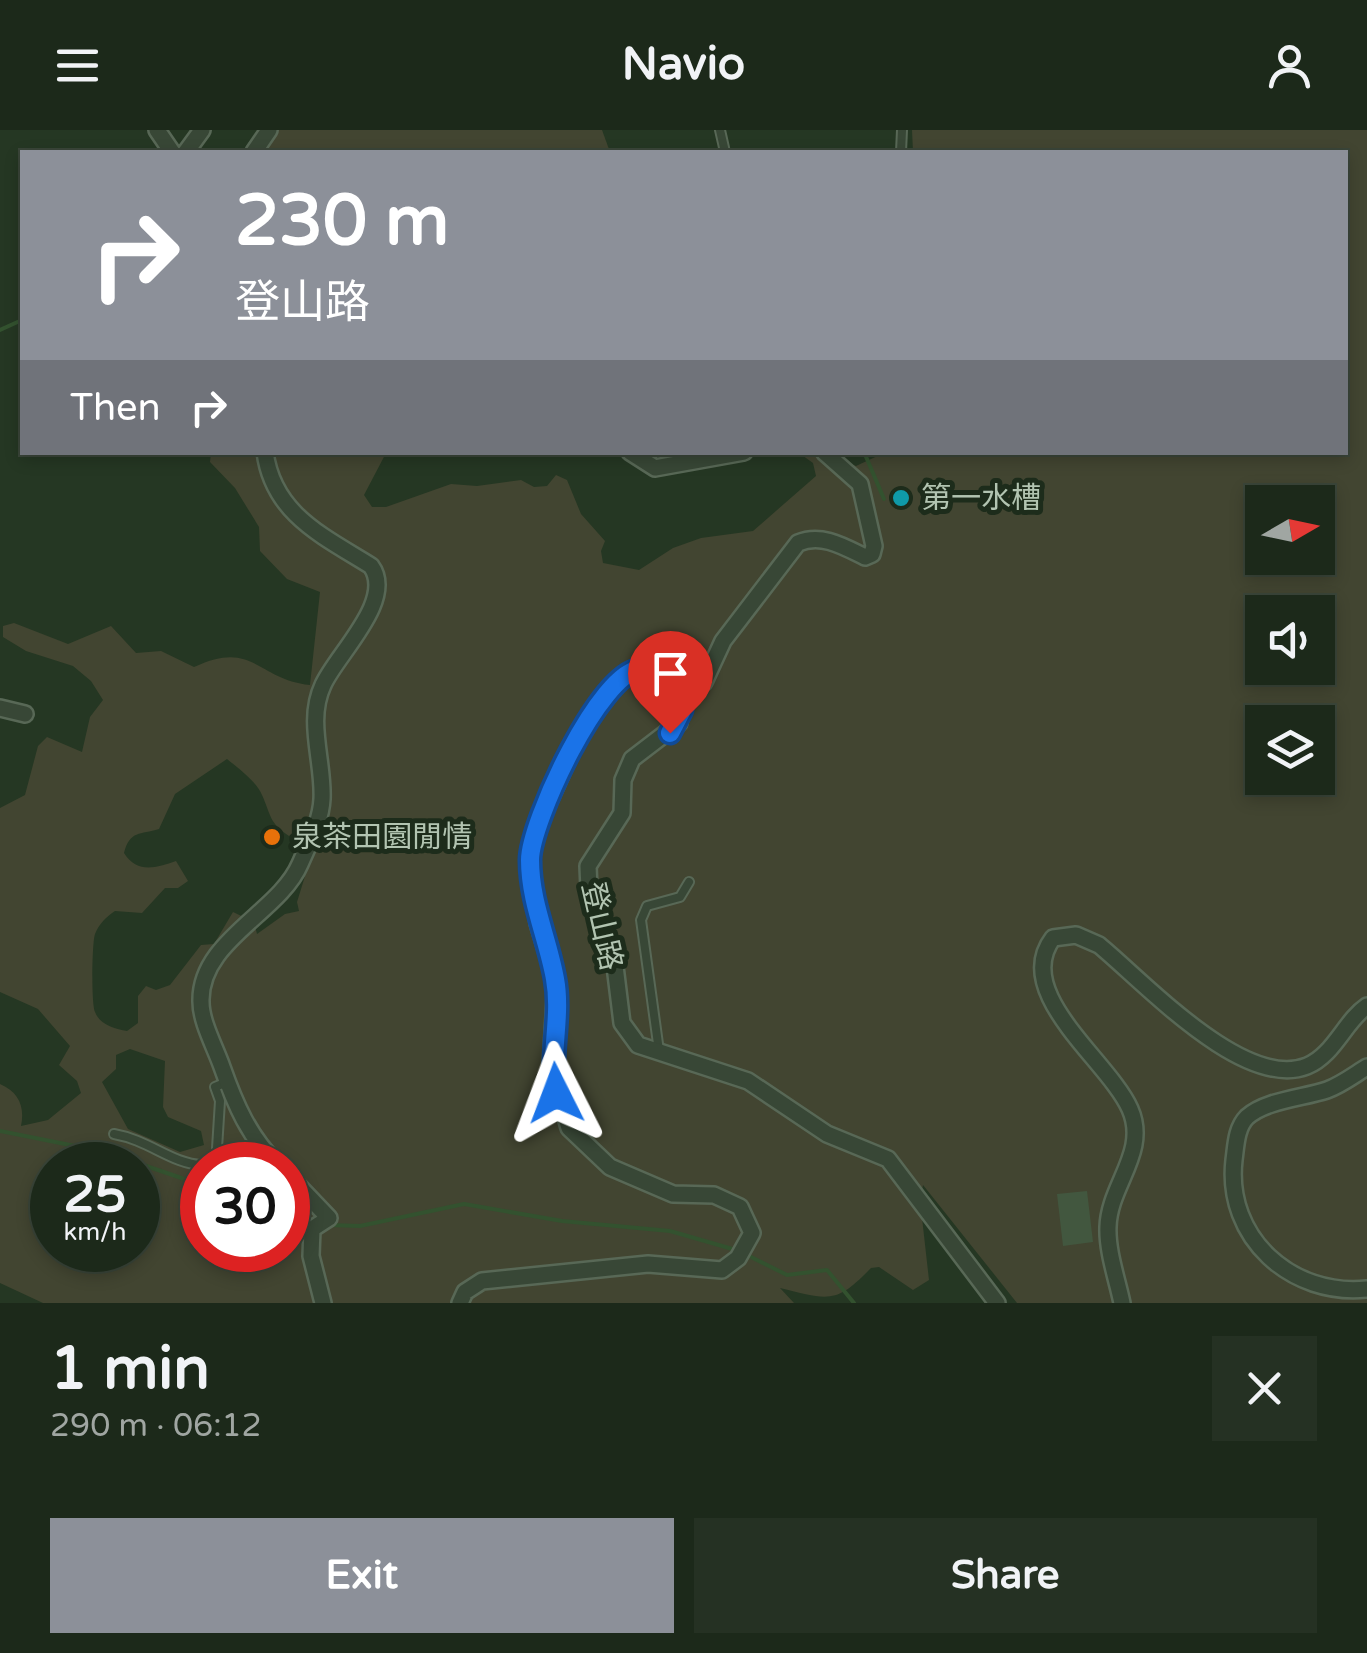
<!DOCTYPE html>
<meta charset="utf-8">
<style>
:root{--surface:#1c291a;--page:#253123;--text:#f1f3f6;--muted:#a0a6a2;--line:#3a4539;--accent:#8c9099}
body{margin:0;font-family:"Varela Round","Noto Sans TC",sans-serif;background:var(--page);color:var(--text);height:100vh;display:flex;flex-direction:column;font-size:38px;white-space:nowrap}
*{box-sizing:border-box;margin:0}
p{font-size:32px;color:var(--muted)}
.icon{flex:none;width:55px;height:55px;fill:none;stroke:currentColor;stroke-width:2;stroke-linecap:round;stroke-linejoin:round}
.map{position:relative;height:1173px;overflow:hidden}
.details{display:flex;flex-direction:column;background:var(--surface);flex:1}
.details>*{flex:none}
.banner{position:absolute;left:20px;top:20px;width:1328px;height:305px;border-radius:0px;box-shadow:0 5px 15px #0003,0 0 0 2px var(--line);background:#8c9099;color:#fff;overflow:hidden}
.needle{width:65px;rotate:81deg}
.fabs{position:absolute;left:1245px;top:355px;display:grid;gap:20px}
.fabs a{display:grid;place-items:center;width:90px;height:90px;border-radius:0px;background:var(--surface);box-shadow:0 5px 15px #0003,0 0 0 2px var(--line);font-size:50px}
.speed{position:absolute;left:30px;top:1012px;display:flex;gap:20px;font-size:50px;font-weight:700;text-align:center}
.speed>*{display:grid;place-content:center;width:130px;height:130px;border-radius:50%;background:var(--surface);box-shadow:0 5px 15px #0003,0 0 0 2px var(--line);line-height:1}
.speed small{font-size:25px;font-weight:400}
.speed .limit{border:15px solid #d22;background:#fff;color:#111}
.pin{position:absolute;display:grid;place-items:center;width:85px;height:85px;color:#fff;margin:-102px -42px;border-radius:50% 50% 50% 0;rotate:-45deg;box-shadow:0 0 10px #0007}
.pin .icon{rotate:45deg}
.me{position:absolute;width:110px;margin:-55px;rotate:357deg;stroke-linejoin:round;filter:drop-shadow(0 0 8px #0008)}
.turn{display:flex;align-items:center;gap:35px;height:210px;padding:0 50px;font-size:45px}
.turn .icon{width:130px;height:130px;stroke-width:2.5}
.turn b{display:block;font-size:70px;line-height:85px}
.then{display:flex;align-items:center;height:95px;padding:0 50px;background:#0003;gap:20px;font-size:38px}
.round{display:grid;place-items:center;flex:none;width:105px;height:105px;border-radius:0px;background:var(--page)}
.summary{display:flex;align-items:center;justify-content:space-between;height:170px;padding:0 50px}
h1{font-size:60px;font-weight:700;line-height:75px}
.primary-button{display:flex;gap:20px;margin-top:auto;padding:20px 50px}
.primary-button a{flex:1;height:115px;border-radius:0px;background:var(--accent);color:#fff;font-size:40px;font-weight:700;line-height:115px;text-align:center}
.primary-button a+a{background:var(--page);color:var(--text)}
header{display:flex;justify-content:space-between;align-items:center;height:130px;padding:0 50px;background:var(--surface);font-size:45px;font-weight:700}
.map>svg:first-child{display:block}
.green{fill:#424531;fill-rule:evenodd}
.lines{fill:none;stroke-linecap:round;stroke-linejoin:round}
.stream{stroke:#33522f;stroke-width:4}
.building{fill:#42573f}
.lane-casing{stroke:#586856;stroke-width:12}
.street-casing{stroke:#586856;stroke-width:20}
.lane{stroke:#384736;stroke-width:8}
.street{stroke:#384736;stroke-width:15}
.route-casing{stroke:#114b97;stroke-width:25}
.route{stroke:#1a73e8;stroke-width:18}
.culture-dot{fill:#0f9aa8;stroke:#1d2c1b;stroke-width:4}
.food-dot{fill:#e8710a;stroke:#1d2c1b;stroke-width:4}
.labels{text-anchor:middle;stroke-width:10;stroke-linejoin:round;paint-order:stroke}
.poi-label{font-size:30px;fill:#b2c4b1;stroke:#1d2c1b;text-anchor:start}
.street-label{font-size:30px;fill:#b2c4b1;stroke:#1d2c1b}
</style>
<header><svg class="icon" aria-label="menu" viewBox="0 0 24 24"><path d="M4 6h16M4 12h16M4 18h16"/></svg>Navio<svg class="icon" aria-label="person" viewBox="0 0 24 24"><circle cx="12" cy="8" r="4"/><path d="M4 21q1-7 8-7t8 7"/></svg></header>
<div class="map">
<svg width="1367" height="1173" viewBox="0 0 1367 1173">
<rect width="100%" height="100%" fill="#253723"/>
<g class="green">
<path d="M260,0H602L610,22H246Z"/>
<path d="M912,0H1367V1173H1017L923,1055L920,1070L929,1150L913,1160L879,1137L871,1138C837,1173 831,1171 780,1158L794,1173H43L0,1153V954C19,962 25,977 21,996L48,990L81,963L77,951L59,935L70,916L38,879L0,862V678L25,665L38,616L47,607L82,622L90,587L103,570L91,551L73,536L26,521L3,507V496L14,493L68,514L111,496L136,523L161,521L194,537C254,509 256,549 310,555L320,462L287,449L260,421L259,397L235,358L210,332L211,323H386L364,365L372,377H386L451,354L477,356L521,350L534,357L547,356L556,345L567,350L581,384L605,411L601,421L603,433L639,440L673,418L701,408L753,401L816,346L813,333L799,323H842L843,331L856,336L886,322H1345V22H913ZM1262,372H1318V428H1262ZM1262,482H1318V538H1262ZM1262,592H1318V648H1262ZM227,629C239,639 256,651 262,665C271,685 269,693 289,706L301,700L313,701L315,714L297,772L299,781L285,784L257,804L254,792L233,782L214,814L201,815L170,855L156,860L146,856L138,866V893L127,901C115,899 100,895 95,882C91,874 92,812 95,804C99,794 106,787 115,781L142,783L165,758H178L188,751L176,731C156,738 137,744 124,723C130,700 140,705 159,699L175,664ZM130,919L165,931L163,977L168,987L201,1001L204,1015L180,1022L128,999L102,952L116,939V925ZM52,1035H138V1120H52ZM202,1035H288V1120H202Z"/>
</g>
<g class="lines">
<g class="stream">
<path d="M0,200L22,190"/>
<path d="M864,322L884,369"/>
<path d="M0,1001L105,1022L202,1055"/>
<path d="M288,1092L308,1094"/>
<path d="M328,1095L360,1096L464,1074L562,1091L670,1101L736,1120"/>
<path d="M745,1124L787,1145L827,1140L854,1173"/>
</g>
</g>
<path class="building" d="M1087,1061L1093,1112L1063,1116L1057,1064Z"/>
<g class="lines">
<g class="lane-casing">
<g id="lane">
<path d="M720,0L725,22"/>
<path d="M901,22L902,0"/>
<path d="M659,921L641,790L647,776L680,767L689,752"/>
<path d="M114,1004C149,1010 172,1034 202,1035"/>
<path d="M206,1035L216,1034L220,971L215,957L227,952"/>
</g>
</g>
<g class="street-casing">
<g id="street">
<path d="M157,0L172,22"/>
<path d="M186,22L202,0"/>
<path d="M254,22L269,0"/>
<path d="M265,322C273,384 323,406 371,436C396,470 336,525 323,555C306,591 324,632 322,669C321,691 309,713 300,734C279,783 199,811 201,872C201,892 215,917 222,937C235,974 249,1007 278,1035"/>
<path d="M630,322L655,338L744,322"/>
<path d="M677,552H704L723,511L798,413C821,403 843,416 865,427L872,424L874,416L860,354L824,322"/>
<path d="M0,578L25,584"/>
<path d="M1367,937C1354,945 1341,955 1327,960C1303,968 1266,970 1247,987C1236,998 1236,1016 1234,1030C1225,1108 1292,1167 1367,1159"/>
<path d="M288,1045L329,1088L312,1099L311,1126L323,1173"/>
<path d="M460,1173L465,1162L482,1151L648,1134L722,1140L738,1128L752,1103L740,1077L714,1065L673,1064L610,1037L569,998L551,937L556,852L538,793L530,726L540,691L585,592L622,547L639,539L677,552L682,569L679,593L632,629L623,650L622,683L588,736L589,759L614,828L622,893L638,915L748,951L827,1004L888,1029L997,1173"/>
<path d="M1122,1173C1117,1149 1107,1121 1108,1097C1109,1055 1149,1022 1130,979C1109,931 1011,863 1053,808L1076,805L1099,815C1144,852 1244,961 1307,936C1334,925 1345,891 1367,876"/>
</g>
</g>
<use href="#lane" class="lane"/>
<use href="#street" class="street"/>
</g>
<g class="lines">
<g class="route-casing">
<path id="route" d="M556,963C549,925 562,887 555,849C548,809 530,772 530,730C530,693 600,541 641,539C654,538 666,546 676,552L682,580L670,603"/>
</g>
<use href="#route" class="route"/>
</g>
<circle class="culture-dot" cx="901" cy="368" r="10"/>
<circle class="food-dot" cx="272" cy="707" r="10"/>
<g class="labels">
<g class="poi-label">
<text x="921" y="378">第一水槽</text>
<text x="292" y="717">泉茶田園閒情</text>
</g>
<g class="street-label">
<text transform="translate(602 796) rotate(77)" y="10">登山路</text>
</g>
</g>
</svg>
<div class="fabs">
<a><svg class="needle" viewBox="-14 -14 28 28"><path d="M0-13l5 13h-10z" fill="#e53935"/><path d="M0 13l5-13h-10z" fill="#a0a6a2"/></svg></a>
<a><svg class="icon" aria-label="sound" viewBox="0 0 24 24"><path d="M4 9h4l5-4v14l-5-4H4zM17 9q2 3 0 6"/></svg></a>
<a><svg class="icon" aria-label="layers" viewBox="0 0 24 24"><path d="M12 4l9 5-9 5-9-5zM3 14l9 5 9-5"/></svg></a>
</div>
<div class="speed"><div>25<small>km/h</small></div><div class="limit">30</div></div>
<div class="pin" style="left:670px;top:603px;background:#d93025"><svg class="icon" aria-label="arrive" viewBox="0 0 24 24"><path d="M6 21V4h12l-3 4 3 4H6"/></svg></div>
<svg class="me" style="left:556px;top:963px" viewBox="-20 -20 40 40"><path d="M0-17L14 15 0 8-14 15z" fill="#1a73e8" stroke="#fff" stroke-width="4"/></svg>
<div class="banner">
<div class="turn"><svg class="icon" aria-label="right" viewBox="0 0 24 24"><path d="M7 20v-9h11M14 6l5 5-5 5"/></svg><div><b>230 m</b>登山路</div></div>
<div class="then">Then<svg class="icon" aria-label="right" viewBox="0 0 24 24"><path d="M7 20v-9h11M14 6l5 5-5 5"/></svg></div>
</div>
</div>
<section class="details">
<div class="summary"><div><h1>1 min</h1><p>290 m · 06:12</p></div><a class="round"><svg class="icon" aria-label="close" viewBox="0 0 24 24"><path d="M6 6l12 12M18 6L6 18"/></svg></a></div>
<div class="primary-button"><a>Exit</a><a>Share</a></div>
</section>
